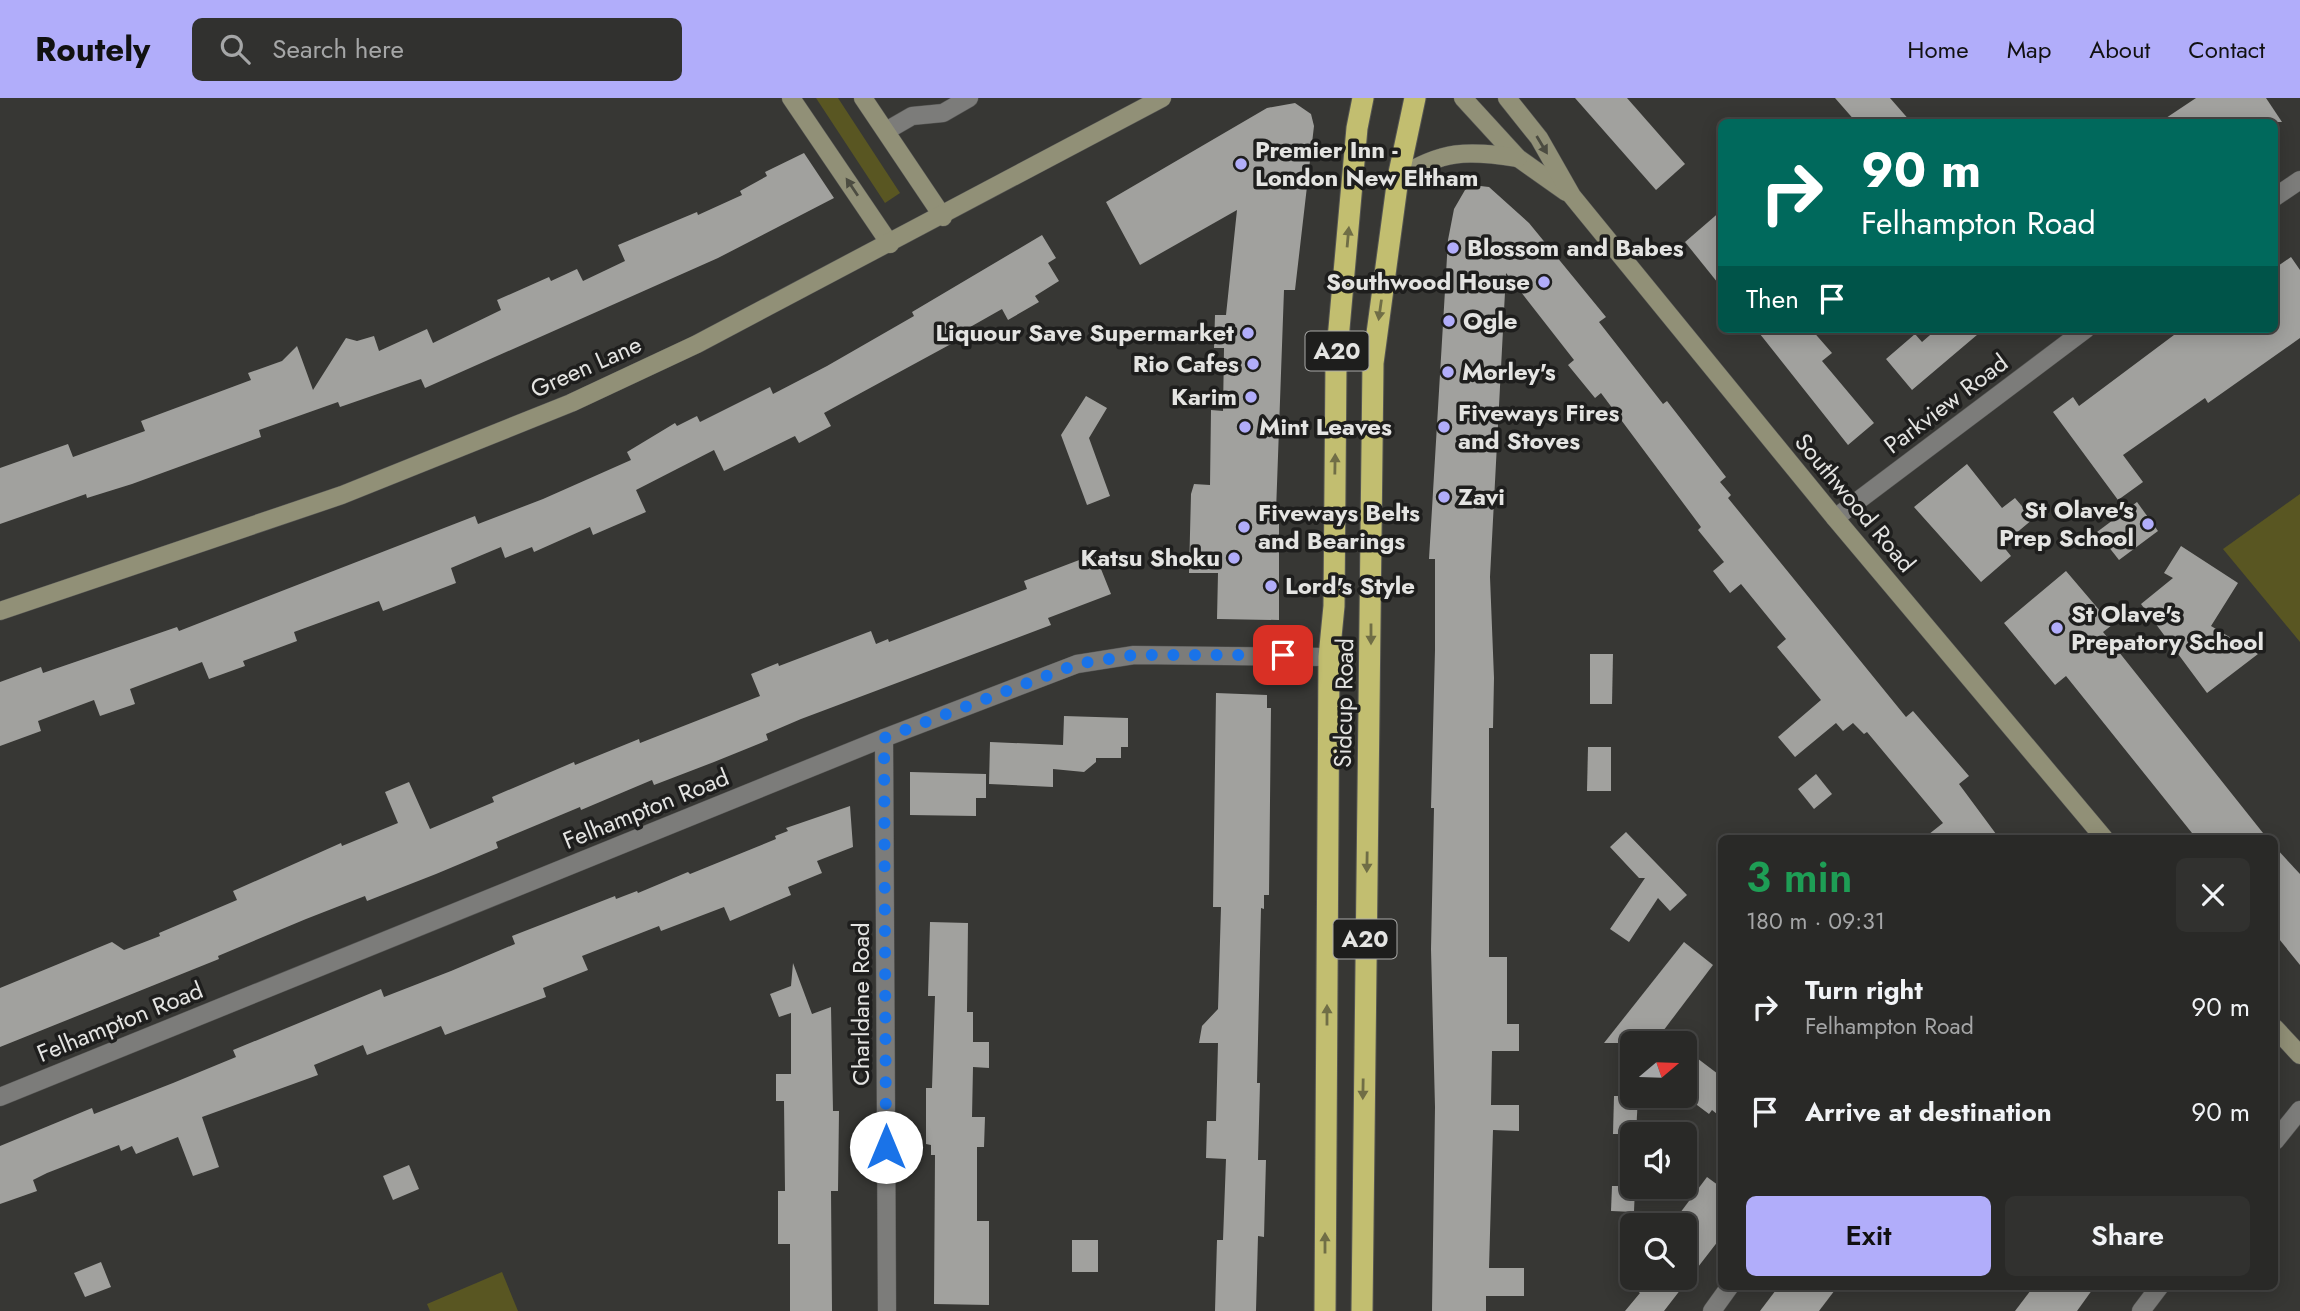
<!DOCTYPE html>
<meta charset="utf-8">
<style>
:root{--surface:#292927;--page:#31312f;--text:#f1f3f6;--muted:#a5a6a7;--line:#454544;--accent:#b1adfa}
body{margin:0;font-family:Jost,sans-serif;background:var(--page);color:var(--text);height:100vh;display:flex;flex-direction:column;font-size:26px;white-space:nowrap}
*{box-sizing:border-box;margin:0}
p{font-size:23px;color:var(--muted)}
.icon{flex:none;width:38px;height:38px;fill:none;stroke:currentColor;stroke-width:2;stroke-linecap:round;stroke-linejoin:round}
.map{position:relative;flex:1;overflow:hidden}
.sheet{position:absolute;left:1718px;top:737px;width:560px;height:455px;display:flex;flex-direction:column;background:var(--surface);border-radius:10px;box-shadow:0 4px 18px #0003,0 0 0 2px var(--line)}
.sheet>*{flex:none}
.hud{position:absolute;left:1718px;top:21px;width:560px;height:214px;border-radius:10px;box-shadow:0 4px 18px #0003,0 0 0 2px var(--line);background:#00695c;color:#fff;overflow:hidden}
.needle{width:46px;rotate:71deg}
.controls{position:absolute;left:1620px;top:933px;display:grid;gap:14px}
.controls a{display:grid;place-items:center;width:77px;height:77px;border-radius:10px;background:var(--surface);box-shadow:0 4px 18px #0003,0 0 0 2px var(--line);font-size:35px}
.pin{position:absolute;display:grid;place-items:center;width:60px;height:60px;color:#fff;margin:-30px;border-radius:14px;box-shadow:0 4px 10px #0006}
.me{position:absolute;width:77px;margin:-38px;rotate:0deg;stroke-linejoin:round;filter:drop-shadow(0 0 5px #0008)}
.turn{display:flex;align-items:center;gap:24px;height:147px;padding:0 28px;font-size:32px}
.turn .icon{width:91px;height:91px;stroke-width:2.5}
.turn b{display:block;font-size:49px;line-height:60px}
.then{display:flex;align-items:center;height:66px;padding:0 28px;background:#0003;gap:14px;font-size:26px}
.round{display:grid;place-items:center;flex:none;width:74px;height:74px;border-radius:10px;background:var(--page)}
.summary{display:flex;align-items:center;justify-content:space-between;height:119px;padding:0 28px}
h1{font-size:42px;font-weight:600;line-height:52px;color:#1e9e55}
.action{display:flex;gap:14px;margin-top:auto;padding:14px 28px}
.action a{flex:1;height:80px;border-radius:10px;background:var(--accent);color:#111;font-size:28px;font-weight:600;line-height:80px;text-align:center}
.action a+a{background:var(--page);color:var(--text)}
ul{padding:0;list-style:none}
li{display:flex;align-items:center;gap:21px;height:105px;padding:0 28px}
li div{flex:1}
li b{display:block;font-size:26px}
li em{font-style:normal}
header{display:flex;align-items:center;gap:42px;box-sizing:border-box;height:98px;padding:0 35px;background:var(--accent);color:#111}
header strong{font-size:33px}
nav{display:flex;gap:38px;margin-inline-start:auto;font-size:24px}
.search{width:490px;height:63px;background:var(--page);display:flex;align-items:center;gap:18px;box-sizing:border-box;padding:0 24px;border-radius:10px;color:var(--muted);font-size:26px}
.map>svg:first-child{display:block}
.green{fill:#595622}
.building{fill:#a1a19e}
.lines{fill:none;stroke-linecap:round;stroke-linejoin:round}
.street-casing{stroke:#555553;stroke-width:19}
.secondary-casing{stroke:#555553;stroke-width:19}
.highway-casing{stroke:#555553;stroke-width:23}
.street{stroke:#7c7c7a;stroke-width:18}
.secondary{stroke:#919077;stroke-width:18}
.highway{stroke:#c2be70;stroke-width:21}
.oneway{fill:#4c4c41}
.oneway2{fill:#706e46}
.route{stroke:#1a73e8;stroke-width:12;stroke-dasharray:0 21.6}
.poi-dot{fill:#b1adfa;stroke:#1e1e1d;stroke-width:2.5}
.labels{text-anchor:middle;stroke-width:7;stroke-linejoin:round;paint-order:stroke}
.shield{fill:#1e1e1d;stroke:#a9a9a7;stroke-width:2}
.shield-label{font-size:23px;font-weight:bold;fill:#e4e4e2}
.poi-label{font-size:24px;font-weight:bold;fill:#e4e4e2;stroke:#1e1e1d;text-anchor:start}
.street-label{font-size:24px;fill:#e4e4e2;stroke:#1e1e1d}
</style>
<header>
<strong>Routely</strong>
<div class="search"><svg class="icon" aria-label="search" viewBox="0 0 24 24"><circle cx="10" cy="10" r="6"/><path d="M15 15l6 6"/></svg>Search here</div>
<nav><a>Home</a><a>Map</a><a>About</a><a>Contact</a></nav>
</header>
<div class="map">
<svg width="2300" height="1213" viewBox="0 0 2300 1213">
<rect width="100%" height="100%" fill="#373734"/>
<g class="green">
<path d="M816,0H838L900,95L885,105Z"/>
<path d="M2300,396V544L2223,451Z"/>
<path d="M502,1174L518,1213H430L427,1206Z"/>
</g>
<g class="building">
<path d="M1575,0H1627L1685,66L1656,92Z"/>
<path d="M1835,0H1890L1911,24H1856Z"/>
<path d="M2196,0H2266L2282,24H2160Z"/>
<path d="M1295,5L1311,16L1314,28L1295,192H1284L1276,414H1279V522L1217,521L1218,475H1189L1191,396L1194,386L1210,387L1211,312L1223,313L1224,250H1214L1215,217H1226L1237,112L1140,167L1106,104L1267,10Z"/>
<path d="M804,55L834,100L718,160L425,290L421,281L340,309L338,304L259,332L261,339L132,386L87,400L86,396L0,426V370L68,346L73,359L145,333L141,323L251,282L248,275L282,263L297,248L313,292L346,240L357,243L374,238L379,253L427,231L433,245L501,212L497,202L549,179L551,183L577,171L583,183L625,163L618,147L697,114L698,117L742,97L740,93L767,78L765,74Z"/>
<path d="M1472,87L1489,89L1529,125L1606,219L1599,224L1663,306L1667,303L1726,379L1720,384L1731,397L1728,400L1906,619L1913,613L1969,678L1959,686L1999,740H1924L1943,725L1867,634L1864,636L1853,625L1843,633L1836,625L1795,659L1778,639L1821,602L1777,549L1786,541L1741,486L1730,495L1713,473L1724,464L1698,432L1701,429L1601,295L1595,300L1568,267L1574,262L1506,175L1490,479L1494,580L1493,630H1489V859H1507V926H1519V953H1492L1491,1007H1519V1033L1493,1032L1489,1170H1524V1198H1486V1213H1432L1435,1009L1431,851L1434,710H1431L1435,552V461H1429L1448,142L1454,111L1465,92Z"/>
<path d="M1722,112V190L1685,144Z"/>
<path d="M1042,137L1056,160L1048,165L1059,183L1035,198L1039,204L1008,222L1002,211L949,241L951,246L824,315L831,328L799,345L795,338L724,373L714,352L636,392L646,414L593,437L590,429L534,454L532,449L505,460L501,449L451,470L456,485L383,513L379,503L294,534L297,543L243,563L245,568L209,581L202,564L130,591L135,606L100,618L94,602L38,623L41,633L0,648V584L41,569L43,575L177,529L179,533L475,418L478,426L543,401L631,362L627,354L675,325L677,328L697,318L700,324L770,289L773,296L827,268L914,218L912,214Z"/>
<path d="M2291,159L2300,172V240L2208,305L2205,300L2123,357L2143,384L2118,402L2053,314L2073,299L2079,308L2182,231H2275V170Z"/>
<path d="M1756,231H1811L1832,255L1822,263L1874,325L1848,347Z"/>
<path d="M1937,231H1984L1912,292L1886,261L1915,236L1922,244Z"/>
<path d="M1086,298L1107,310L1089,340L1110,398L1087,407L1061,337Z"/>
<path d="M1967,366L2002,410L2015,400L2033,421L2002,447L2011,458L1981,484L1914,409Z"/>
<path d="M2137,404L2158,433L2119,462L2097,434Z"/>
<path d="M2181,448L2238,485L2211,528L2258,556L2207,595L2141,506L2173,480L2164,475Z"/>
<path d="M1095,456L1111,496L1048,520L1051,527L801,621L766,636L768,642L714,664L654,687L652,682L581,712L580,709L496,744L498,750L436,776L367,803L365,798L306,821L218,858L219,861L0,949V890L112,844L124,852L160,838L159,835L237,802L233,793L341,745L342,748L398,725L385,694L409,684L430,731L494,704L492,699L574,664L575,667L639,641L640,645L760,598L751,576L778,565L779,568L871,533L876,546L888,541L889,544L1027,491L1024,483Z"/>
<path d="M2066,473L2112,527L2103,534L2267,740H2196L2066,578L2055,587L2004,525Z"/>
<path d="M1590,556H1613L1612,606H1590Z"/>
<path d="M1216,595L1267,597V610H1271L1269,797H1264V811L1261,810L1257,985H1260L1258,1062H1266L1265,1099L1264,1139L1258,1138L1256,1213H1215L1217,1142H1223L1226,1061L1206,1060L1207,1023H1216L1218,945H1199L1202,928L1218,911L1221,809H1213Z"/>
<path d="M1064,618L1128,620V649H1121V660H1096V664L1084,674L1053,671V689L989,686L990,644L1063,647Z"/>
<path d="M1588,649H1611V693H1587Z"/>
<path d="M910,674L986,676V700H976V718L910,717Z"/>
<path d="M1816,676L1832,696L1814,711L1798,691Z"/>
<path d="M850,708L853,749L817,763L822,775L788,789L791,797L730,823L724,809L661,833L659,828L582,858L588,872L543,890L546,899L445,937L441,928L367,957L363,947L314,967L318,977L202,1019L219,1069L193,1078L178,1039L136,1056L132,1048L121,1053L119,1047L47,1075L33,1082L37,1093L0,1106V1048L92,1010L94,1016L173,985L236,959L233,952L311,920L381,891L384,899L451,873L515,846L512,838L615,798L616,801L637,793L638,795L688,774L690,776L776,741L775,738L788,733L786,730Z"/>
<path d="M1626,734L1687,797L1670,813L1658,800L1629,844L1610,831L1645,780H1639L1610,749Z"/>
<path d="M2275,749L2300,776V867L2275,836Z"/>
<path d="M930,824L968,825L967,914H973V944H989V970L973,969L972,1019H985L984,1049H977V1123H989V1207L934,1206L935,1057H931V1047L926,1046V990H932L935,898H928Z"/>
<path d="M1684,844L1713,867L1654,945H1604Z"/>
<path d="M793,865L812,916L831,909L833,1013H839L838,1093H831L832,1213H790V1146H778V1093H785L784,1003H776V976H791V915L779,919L770,896L791,888Z"/>
<path d="M1685,951L1722,979V1020L1712,1012L1709,1016L1685,998Z"/>
<path d="M1614,998H1638L1636,1036H1613Z"/>
<path d="M409,1067L419,1091L393,1102L383,1078Z"/>
<path d="M1707,1079L1722,1090V1138L1664,1213H1625L1640,1195L1620,1180H1685V1127H1671Z"/>
<path d="M1612,1088H1635L1634,1114L1611,1113Z"/>
<rect x="1072" y="1142" width="26" height="32"/>
<path d="M101,1164L111,1189L85,1199L74,1175Z"/>
<path d="M1779,1188H1838L1819,1213H1760Z"/>
<path d="M2034,1188H2095L2077,1213H2015Z"/>
</g>
<g class="lines">
<g class="street-casing">
<g id="street">
<path d="M886,33L912,18L943,15L969,0"/>
<path d="M2275,99L2300,82"/>
<path d="M1835,420L2086,231"/>
<path d="M884,640L887,1213"/>
<path d="M0,999L884,640L1077,566L1134,557L1329,559"/>
<path d="M2275,1043L2300,1012"/>
<path d="M1712,1213L1730,1188"/>
<path d="M2141,1213L2160,1188"/>
</g>
</g>
<g class="secondary-casing">
<g id="secondary">
<path d="M791,0L890,146"/>
<path d="M863,0L943,119"/>
<path d="M1463,0L1518,60L1566,94"/>
<path d="M1507,0L1539,40L1572,98L1835,420L2104,740"/>
<path d="M1398,80C1443,52 1466,52 1518,60"/>
<path d="M0,513L342,397L571,305L697,246L1162,0"/>
<path d="M2275,930L2300,957"/>
</g>
</g>
<g class="highway-casing">
<g id="highway">
<path d="M1325,1213L1329,559L1334,508L1336,264L1357,30L1363,0"/>
<path d="M1362,1213L1373,265L1398,80L1415,0"/>
</g>
</g>
<use href="#street" class="street"/>
<use href="#secondary" class="secondary"/>
<use href="#highway" class="highway"/>
</g>
<defs><path id="oneway-solid" d="M-6-.8H1V-3.2L6.5 0L1 3.2V.8H-6Z" transform="scale(1.75)"/></defs>
<g class="oneway">
<use href="#oneway-solid" transform="translate(1542 47) rotate(59)"/>
<use href="#oneway-solid" transform="translate(852 89) rotate(-124)"/>
</g>
<g class="oneway2">
<use href="#oneway-solid" transform="translate(1348 139) rotate(-85)"/>
<use href="#oneway-solid" transform="translate(1380 212) rotate(98)"/>
<use href="#oneway-solid" transform="translate(1335 366) rotate(-89)"/>
<use href="#oneway-solid" transform="translate(1371 536) rotate(90)"/>
<use href="#oneway-solid" transform="translate(1367 764) rotate(91)"/>
<use href="#oneway-solid" transform="translate(1327 917) rotate(-90)"/>
<use href="#oneway-solid" transform="translate(1363 991) rotate(91)"/>
<use href="#oneway-solid" transform="translate(1325 1145) rotate(-90)"/>
</g>
<g class="lines">
<path class="route" d="M886,1049L884,640L1077,566L1134,557H1283"/>
</g>
<g class="poi-dot">
<circle cx="1241" cy="66" r="7"/>
<circle cx="1453" cy="150" r="7"/>
<circle cx="1544" cy="184" r="7"/>
<circle cx="1449" cy="223" r="7"/>
<circle cx="1248" cy="235" r="7"/>
<circle cx="1253" cy="266" r="7"/>
<circle cx="1448" cy="274" r="7"/>
<circle cx="1251" cy="299" r="7"/>
<circle cx="1245" cy="329" r="7"/>
<circle cx="1444" cy="329" r="7"/>
<circle cx="1444" cy="399" r="7"/>
<circle cx="2148" cy="426" r="7"/>
<circle cx="1244" cy="429" r="7"/>
<circle cx="1234" cy="460" r="7"/>
<circle cx="1271" cy="488" r="7"/>
<circle cx="2057" cy="530" r="7"/>
</g>
<g class="labels">
<g class="shield">
<rect x="1305.5" y="233.5" width="63" height="39" rx="5"/>
<rect x="1333.5" y="821.5" width="63" height="39" rx="5"/>
</g>
<g class="shield-label">
<text x="1337" y="261">A20</text>
<text x="1365" y="849">A20</text>
</g>
<g class="poi-label">
<text x="1255" y="60">Premier Inn -<tspan x="1255" dy="28">London New Eltham</tspan></text>
<text x="1467" y="158">Blossom and Babes</text>
<text x="1530" y="192" text-anchor="end">Southwood House</text>
<text x="1463" y="231">Ogle</text>
<text x="1234" y="243" text-anchor="end">Liquour Save Supermarket</text>
<text x="1239" y="274" text-anchor="end">Rio Cafes</text>
<text x="1462" y="282">Morley's</text>
<text x="1237" y="307" text-anchor="end">Karim</text>
<text x="1458" y="323">Fiveways Fires<tspan x="1458" dy="28">and Stoves</tspan></text>
<text x="1259" y="337">Mint Leaves</text>
<text x="1458" y="407">Zavi</text>
<text x="2134" y="420" text-anchor="end">St Olave's<tspan x="2134" dy="28">Prep School</tspan></text>
<text x="1258" y="423">Fiveways Belts<tspan x="1258" dy="28">and Bearings</tspan></text>
<text x="1220" y="468" text-anchor="end">Katsu Shoku</text>
<text x="1285" y="496">Lord's Style</text>
<text x="2071" y="524">St Olave's<tspan x="2071" dy="28">Prepatory School</tspan></text>
</g>
<g class="street-label">
<text transform="translate(586 269) rotate(-24)" y="8">Green Lane</text>
<text transform="translate(1946 306) rotate(-37)" y="8">Parkview Road</text>
<text transform="translate(1855 405) rotate(50)" y="8">Southwood Road</text>
<text transform="translate(1344 605) rotate(-89)" y="8">Sidcup Road</text>
<text transform="translate(646 711) rotate(-22)" y="8">Felhampton Road</text>
<text transform="translate(861 906) rotate(-90)" y="8">Charldane Road</text>
<text transform="translate(120 924) rotate(-22)" y="8">Felhampton Road</text>
</g>
</g>
</svg>
<div class="controls">
<a><svg class="needle" viewBox="-14 -14 28 28"><path d="M0-13l5 13h-10z" fill="#e53935"/><path d="M0 13l5-13h-10z" fill="#a5a6a7"/></svg></a>
<a><svg class="icon" aria-label="sound" viewBox="0 0 24 24"><path d="M4 9h4l5-4v14l-5-4H4zM17 9q2 3 0 6"/></svg></a>
<a><svg class="icon" aria-label="search" viewBox="0 0 24 24"><circle cx="10" cy="10" r="6"/><path d="M15 15l6 6"/></svg></a>
</div>
<div class="pin" style="left:1283px;top:557px;background:#d93025"><svg class="icon" aria-label="arrive" viewBox="0 0 24 24"><path d="M6 21V4h12l-3 4 3 4H6"/></svg></div>
<svg class="me" style="left:886px;top:1049px" viewBox="-20 -20 40 40"><circle r="19" fill="#fff"/><path d="M0-13L10 11 0 6-10 11z" fill="#1a73e8"/></svg>
<div class="hud">
<div class="turn"><svg class="icon" aria-label="right" viewBox="0 0 24 24"><path d="M7 20v-9h11M14 6l5 5-5 5"/></svg><div><b>90 m</b>Felhampton Road</div></div>
<div class="then">Then<svg class="icon" aria-label="arrive" viewBox="0 0 24 24"><path d="M6 21V4h12l-3 4 3 4H6"/></svg></div>
</div>
<section class="sheet">
<div class="summary"><div><h1>3 min</h1><p>180 m · 09:31</p></div><a class="round"><svg class="icon" aria-label="close" viewBox="0 0 24 24"><path d="M6 6l12 12M18 6L6 18"/></svg></a></div>
<ul>
<li><svg class="icon" aria-label="right" viewBox="0 0 24 24"><path d="M7 20v-9h11M14 6l5 5-5 5"/></svg><div><b>Turn right</b><p>Felhampton Road</p></div><em>90 m</em></li>
<li><svg class="icon" aria-label="arrive" viewBox="0 0 24 24"><path d="M6 21V4h12l-3 4 3 4H6"/></svg><div><b>Arrive at destination</b></div><em>90 m</em></li>
</ul>
<div class="action"><a>Exit</a><a>Share</a></div>
</section>
</div>
